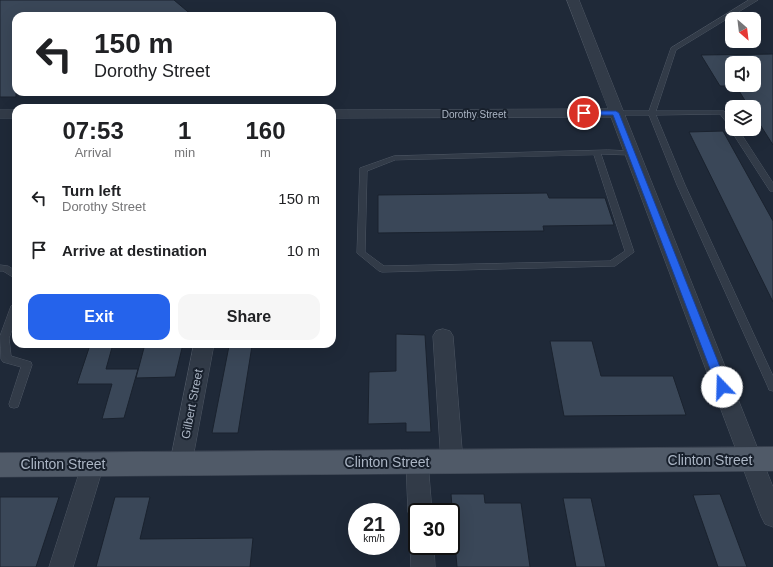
<!DOCTYPE html>
<style>
:root{--surface:#fff;--page:#f6f6f6;--text:#202124;--muted:#757577;--accent:#2563eb}
body{margin:0;font-family:Arial,sans-serif;background:var(--page);color:var(--text);height:100vh;display:flex;flex-direction:column;font-size:15px;white-space:nowrap}
*{box-sizing:border-box;margin:0}
p{font-size:13px;color:var(--muted)}
.icon{flex:none;width:22px;height:22px;fill:none;stroke:currentColor;stroke-width:2;stroke-linecap:round;stroke-linejoin:round}
.map{position:relative;flex:1;overflow:hidden}
.panel{position:absolute;left:12px;top:104px;width:324px;height:244px;display:flex;flex-direction:column;background:var(--surface);border-radius:12px;box-shadow:0 4px 16px #0002}
.panel>*{flex:none}
.top-card{position:absolute;left:12px;top:12px;width:324px;height:84px;border-radius:12px;box-shadow:0 4px 16px #0002;background:#fff;color:var(--text);overflow:hidden}
.needle{width:26px;rotate:152deg}
.controls{position:absolute;left:725px;top:12px;display:grid;gap:8px}
.controls a{display:grid;place-items:center;width:36px;height:36px;border-radius:8px;background:var(--surface);box-shadow:0 4px 16px #0002;font-size:20px}
.speed{position:absolute;left:348px;top:503px;display:flex;gap:8px;font-size:20px;font-weight:700;text-align:center}
.speed>*{display:grid;place-content:center;width:52px;height:52px;border-radius:50%;background:var(--surface);box-shadow:0 4px 16px #0002;line-height:1}
.speed small{font-size:10px;font-weight:400}
.speed .limit{border:2px solid #111;border-radius:6px;background:#fff;color:#111}
.pin{position:absolute;display:grid;place-items:center;width:34px;height:34px;color:#fff;margin:-17px;border:2px solid #fff;border-radius:50%;box-shadow:0 1px 4px #0007}
.me{position:absolute;width:44px;margin:-22px;rotate:339deg;stroke-linejoin:round;filter:drop-shadow(0 0 3px #0008)}
.turn{display:flex;align-items:center;gap:14px;height:84px;padding:0 16px;font-size:18px}
.turn .icon{width:52px;height:52px;stroke-width:2.5}
.turn b{display:block;font-size:28px;line-height:34px}
.eta{display:flex;justify-content:space-evenly;align-items:center;height:68px;text-align:center}
.eta b{font-size:24px;font-weight:800;line-height:28px}
.primary-button{display:flex;gap:8px;margin-top:auto;padding:8px 16px}
.primary-button a{flex:1;height:46px;border-radius:12px;background:var(--accent);color:#fff;font-size:16px;font-weight:800;line-height:46px;text-align:center}
.primary-button a+a{background:var(--page);color:var(--text)}
ul{padding:0;list-style:none}
li{display:flex;align-items:center;gap:12px;height:52px;padding:0 16px}
li div{flex:1}
li b{display:block;font-size:15px}
li em{font-style:normal}
.map>svg:first-child{display:block}
.building{fill:#3a4758;stroke:#1a222e;fill-rule:evenodd}
.lines{fill:none;stroke-linecap:round;stroke-linejoin:round}
.service-casing{stroke:#4d5663;stroke-width:1}
.minor-casing{stroke:#4d5663;stroke-width:1}
.primary-casing{stroke:#3c4452;stroke-width:1}
.service{fill:#323b48;fill-rule:evenodd}
.minor{fill:#323b48;fill-rule:evenodd}
.primary{fill:#505a68;fill-rule:evenodd}
.route{fill:#2563eb;stroke:#184099}
.labels{text-anchor:middle;stroke-width:4;stroke-linejoin:round;paint-order:stroke}
.far-street-label{font-size:10px;fill:#acb6c5;stroke:#18202c}
.street-label{font-size:12px;fill:#acb6c5;stroke:#18202c}
.near-street-label{font-size:14px;fill:#acb6c5;stroke:#18202c}
</style>
<div class="map">
<svg width="773" height="567" viewBox="0 0 773 567">
<rect width="100%" height="100%" fill="#1f2938"/>
<g class="building">
<path d="M0,0H174L193,16H16V97H0Z"/>
<path d="M773,54V145L754,115V107H749L736,86H720L701,55ZM732,63H754V85H732Z"/>
<path d="M723,131L773,221V302L689,132Z"/>
<path d="M547,193L549,198H605L614,225L543,226L544,231L378,233V195Z"/>
<path d="M396,334L425,335L431,432H406V423L368,424L369,372L396,371Z"/>
<path d="M550,341H592L601,376H673L686,415L564,416Z"/>
<path d="M113,344L106,369H138L124,418L102,419L112,384H77L90,345Z"/>
<path d="M145,344H183L175,377L136,378Z"/>
<path d="M229,346H252L238,433H212Z"/>
<path d="M451,494H484L485,503H521L530,567H457Z"/>
<path d="M720,494L747,567H718L693,495Z"/>
<path d="M0,497H59L36,567H0Z"/>
<path d="M115,497H150L140,539L253,538L250,567H96Z"/>
<path d="M563,498H591L606,567H576Z"/>
</g>
<g class="lines">
<g class="service-casing">
<g id="service">
<path d="M749,0H758L676,50L656,111H724L732,121V129H738L773,183V191H770L730,129L731,128L720,114L656,115L685,185L773,376V391L769,390L768,387L677,185L649,115H616L612,113L616,111H649L671,48Z"/>
<path d="M608,150L631,151L635,153L631,155L601,154L634,252L615,266L382,272L379,271L357,253L360,168L394,156ZM594,155L625,251L610,261L384,266L365,252L367,171L395,160Z"/>
<path d="M0,265L8,266L16,271V279L3,271H0Z"/>
<path d="M16,303V319L9,338L11,356L31,362L32,365L18,407L14,408L10,407L9,404L21,367L3,362L1,359L0,336L11,306L13,304Z"/>
</g>
</g>
<g class="minor-casing">
<g id="minor">
<path d="M567,0H579L773,487V527L765,524L761,516L611,117L332,118V110L608,109Z"/>
<rect x="0" y="110" width="16" height="8"/>
<path d="M443,329L450,331L453,336L463,462L460,469L452,472L444,469L441,462L433,336L436,331Z"/>
<path d="M194,344H214L192,463L189,470L181,473L173,470L170,463Z"/>
<path d="M417,452L425,455L428,462L432,512H417V522L412,520L408,512L406,462L409,455Z"/>
<path d="M93,454L101,457L104,464L73,567H49L82,464L85,457Z"/>
<path d="M417,536V546H434L435,567H411L410,546L413,538Z"/>
</g>
</g>
<g class="primary-casing">
<path id="primary" d="M773,447V471L0,477V453Z"/>
</g>
<use href="#service" class="service"/>
<use href="#minor" class="minor"/>
<use href="#primary" class="primary"/>
</g>
<path class="route" d="M584,111H616L619,113L728,387L726,390L722,391L719,390L717,387L613,115H581V112Z"/>
<g class="labels">
<g class="far-street-label">
<text x="474" y="118">Dorothy Street</text>
</g>
<g class="street-label">
<text transform="translate(192 404) rotate(-79)" y="4">Gilbert Street</text>
</g>
<g class="near-street-label">
<text x="710" y="465">Clinton Street</text>
<text x="387" y="467">Clinton Street</text>
<text x="63" y="469">Clinton Street</text>
</g>
</g>
</svg>
<div class="controls">
<a><svg class="needle" viewBox="-14 -14 28 28"><path d="M0-13l5 13h-10z" fill="#e53935"/><path d="M0 13l5-13h-10z" fill="#757577"/></svg></a>
<a><svg class="icon" aria-label="sound" viewBox="0 0 24 24"><path d="M4 9h4l5-4v14l-5-4H4zM17 9q2 3 0 6"/></svg></a>
<a><svg class="icon" aria-label="layers" viewBox="0 0 24 24"><path d="M12 4l9 5-9 5-9-5zM3 14l9 5 9-5"/></svg></a>
</div>
<div class="speed"><div>21<small>km/h</small></div><div class="limit">30</div></div>
<div class="pin" style="left:584px;top:113px;background:#d93025"><svg class="icon" aria-label="arrive" viewBox="0 0 24 24"><path d="M6 21V4h12l-3 4 3 4H6"/></svg></div>
<svg class="me" style="left:722px;top:387px" viewBox="-20 -20 40 40"><circle r="19" fill="#fff"/><path d="M0-13L10 11 0 6-10 11z" fill="#2563eb"/></svg>
<div class="top-card">
<div class="turn"><svg class="icon" aria-label="left" viewBox="0 0 24 24"><path d="M17 20v-9H6M10 6l-5 5 5 5"/></svg><div><b>150 m</b>Dorothy Street</div></div>
</div>
<section class="panel">
<div class="eta">
<div><b>07:53</b><p>Arrival</p></div>
<div><b>1</b><p>min</p></div>
<div><b>160</b><p>m</p></div>
</div>
<ul>
<li><svg class="icon" aria-label="left" viewBox="0 0 24 24"><path d="M17 20v-9H6M10 6l-5 5 5 5"/></svg><div><b>Turn left</b><p>Dorothy Street</p></div><em>150 m</em></li>
<li><svg class="icon" aria-label="arrive" viewBox="0 0 24 24"><path d="M6 21V4h12l-3 4 3 4H6"/></svg><div><b>Arrive at destination</b></div><em>10 m</em></li>
</ul>
<div class="primary-button"><a>Exit</a><a>Share</a></div>
</section>
</div>
